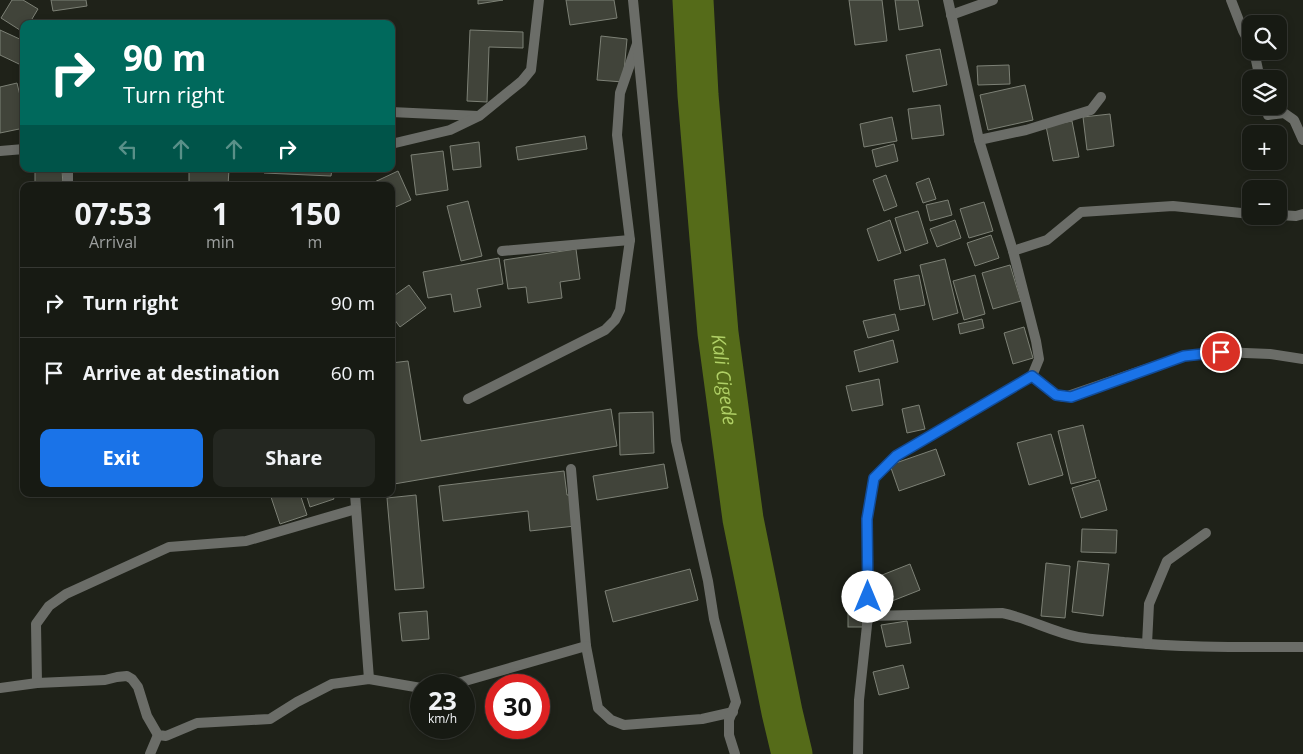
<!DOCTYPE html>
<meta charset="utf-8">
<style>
:root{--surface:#171a13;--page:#242721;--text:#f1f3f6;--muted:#9ea1a0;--line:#363833;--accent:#1a73e8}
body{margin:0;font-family:"Open Sans",sans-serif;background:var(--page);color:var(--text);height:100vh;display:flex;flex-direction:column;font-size:19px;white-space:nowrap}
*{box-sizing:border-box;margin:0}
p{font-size:16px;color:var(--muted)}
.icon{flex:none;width:28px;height:28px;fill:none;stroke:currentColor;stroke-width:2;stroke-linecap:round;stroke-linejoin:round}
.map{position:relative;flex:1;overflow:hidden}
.panel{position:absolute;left:20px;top:182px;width:375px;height:315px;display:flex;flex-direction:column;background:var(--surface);border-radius:10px;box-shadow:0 2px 8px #0003,0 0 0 1px var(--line)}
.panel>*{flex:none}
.hud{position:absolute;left:20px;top:20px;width:375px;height:152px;border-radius:10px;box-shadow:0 2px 8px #0003,0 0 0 1px var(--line);background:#00695c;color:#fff;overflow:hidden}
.fabs{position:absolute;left:1242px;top:15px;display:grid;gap:10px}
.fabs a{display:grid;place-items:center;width:45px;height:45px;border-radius:10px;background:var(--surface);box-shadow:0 2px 8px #0003,0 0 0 1px var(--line);font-size:25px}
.speed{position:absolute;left:410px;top:674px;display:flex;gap:10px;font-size:25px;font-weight:700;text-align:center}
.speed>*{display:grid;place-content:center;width:65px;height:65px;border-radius:50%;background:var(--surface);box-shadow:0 2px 8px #0003,0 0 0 1px var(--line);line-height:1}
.speed small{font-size:12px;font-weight:400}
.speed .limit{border:8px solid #d22;background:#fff;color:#111}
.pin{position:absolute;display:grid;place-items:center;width:42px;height:42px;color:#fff;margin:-21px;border:2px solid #fff;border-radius:50%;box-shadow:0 1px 5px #0007}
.me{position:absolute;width:55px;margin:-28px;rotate:0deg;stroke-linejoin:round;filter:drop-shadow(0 0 4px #0008)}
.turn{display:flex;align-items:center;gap:18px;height:105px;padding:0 20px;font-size:22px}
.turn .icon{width:65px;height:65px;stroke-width:2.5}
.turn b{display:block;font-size:35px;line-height:42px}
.lanes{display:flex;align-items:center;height:48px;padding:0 20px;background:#0003;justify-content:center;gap:25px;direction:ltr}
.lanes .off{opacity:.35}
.eta{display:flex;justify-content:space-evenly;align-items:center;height:85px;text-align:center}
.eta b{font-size:30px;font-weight:700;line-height:35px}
.action{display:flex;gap:10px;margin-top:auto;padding:10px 20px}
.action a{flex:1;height:58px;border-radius:10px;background:var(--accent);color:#fff;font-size:20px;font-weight:700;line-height:58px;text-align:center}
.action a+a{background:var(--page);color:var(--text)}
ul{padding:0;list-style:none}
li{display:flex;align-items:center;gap:15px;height:70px;padding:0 20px;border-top:1px solid var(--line)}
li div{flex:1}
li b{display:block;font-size:19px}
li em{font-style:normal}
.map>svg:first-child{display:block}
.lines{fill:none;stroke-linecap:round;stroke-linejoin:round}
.river{stroke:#556b19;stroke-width:41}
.building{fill:#41443a;stroke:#7d8176}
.lane{stroke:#6b6d68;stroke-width:10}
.street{stroke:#6b6d68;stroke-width:10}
.route-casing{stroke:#114b97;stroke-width:12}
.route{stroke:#1a73e8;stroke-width:9}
.labels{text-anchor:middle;stroke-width:4;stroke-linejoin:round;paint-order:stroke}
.water-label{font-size:19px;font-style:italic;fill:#b0d066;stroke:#161910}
</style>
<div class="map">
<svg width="1303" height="754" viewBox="0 0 1303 754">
<rect width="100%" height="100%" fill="#1f2219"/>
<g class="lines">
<path class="river" id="s1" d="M693,0L698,95L718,333L743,519L782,712L792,754"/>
</g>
<g class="building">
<path d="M12,0H23L38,9L29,24H24L23,32L1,18Z"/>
<path d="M51,0H86L87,6L53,11Z"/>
<path d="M478,0H503L478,4Z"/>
<path d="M566,0H614L617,18L570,25Z"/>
<path d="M849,0H882L887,41L855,45Z"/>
<path d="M895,0H918L923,26L899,30Z"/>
<path d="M0,30L24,41V53L19,64L0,55Z"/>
<path d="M470,30L523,32V48L489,47L487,102L467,101Z"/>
<path d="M601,36L627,39L623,82L597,80Z"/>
<path d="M940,49L947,85L913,92L906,55Z"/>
<path d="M1009,65L1010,84L978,85L977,66Z"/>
<path d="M17,83L24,112V128L0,133V87Z"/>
<path d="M1025,85L1033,120L988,130L980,95Z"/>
<path d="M940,105L944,135L912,139L908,109Z"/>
<path d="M1110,114L1114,146L1087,150L1083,117Z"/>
<path d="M892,117L897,141L864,147L860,124Z"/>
<path d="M1072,121L1079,157L1053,161L1046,126Z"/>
<path d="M585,136L587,149L518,160L516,147Z"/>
<path d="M479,142L481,167L453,170L450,146Z"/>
<path d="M894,144L898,161L876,167L872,150Z"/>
<path d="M443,151L448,190L416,195L411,155Z"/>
<path d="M35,169H62L63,186H35Z"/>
<path d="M189,169H229L228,186H189Z"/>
<path d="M264,169H332L331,176L264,173Z"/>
<path d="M398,171L411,200L391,209V186H366Z"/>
<path d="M886,175L897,206L884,211L873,180Z"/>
<path d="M929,178L936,199L923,203L916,183Z"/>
<path d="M948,200L952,215L930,221L926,205Z"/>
<path d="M468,201L482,256L461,261L447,206Z"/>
<path d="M984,202L993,231L969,238L960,209Z"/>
<path d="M918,211L928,243L905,251L895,218Z"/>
<path d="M890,220L901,253L878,261L867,229Z"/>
<path d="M955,220L961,238L937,247L930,229Z"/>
<path d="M991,235L999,258L975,266L967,243Z"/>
<path d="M576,249L580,279L560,282L562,298L528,303L526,287L508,289L504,260Z"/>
<path d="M499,258L503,284L477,289L481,307L454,312L451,294L428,298L423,272Z"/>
<path d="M945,259L958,313L933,320L920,265Z"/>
<path d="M1010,265L1021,301L993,309L982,273Z"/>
<path d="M919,275L925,305L900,310L894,280Z"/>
<path d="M975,275L985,314L964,320L953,281Z"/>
<path d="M409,285L426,308L400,327L391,315V298Z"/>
<path d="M895,314L899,330L868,338L863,321Z"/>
<path d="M982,319L984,328L960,334L958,324Z"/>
<path d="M1024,327L1033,358L1013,364L1004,333Z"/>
<path d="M893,340L898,362L859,372L854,351Z"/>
<path d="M408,361L421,441L611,409L617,446L394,484L391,468V363Z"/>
<path d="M879,379L883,405L852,411L846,386Z"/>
<path d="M919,405L925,429L907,433L902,409Z"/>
<path d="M653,412L654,453L620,455L619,413Z"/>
<path d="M1083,425L1096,478L1071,484L1058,431Z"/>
<path d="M1051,434L1063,475L1029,485L1017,443Z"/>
<path d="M936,449L945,475L899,491L890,465Z"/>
<path d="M664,464L668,488L597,500L593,476Z"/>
<path d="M564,471L567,495H572L575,526L530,531L528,511L443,521L439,486Z"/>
<path d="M1099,480L1107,510L1081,518L1072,488Z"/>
<path d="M270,494H300L307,515L280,524Z"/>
<path d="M306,494H332L334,499L310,507Z"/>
<path d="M416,495L424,588L395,590L387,498Z"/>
<path d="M1082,529L1117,530L1116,553L1081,552Z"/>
<path d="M1078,561L1109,564L1103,616L1072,612Z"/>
<path d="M1046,563L1070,566L1065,618L1041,616Z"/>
<path d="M910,564L920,590L887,603L877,577Z"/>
<path d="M690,569L698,600L613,622L605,591Z"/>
<rect x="848" y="601" width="15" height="26"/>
<path d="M427,611L429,639L402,641L399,613Z"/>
<path d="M907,621L911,643L886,647L881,625Z"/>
<path d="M903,665L909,688L879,695L873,672Z"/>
</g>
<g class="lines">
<g class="lane">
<path d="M502,251L630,240"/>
<path d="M468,399L605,330L615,320L620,310L630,240L617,135L620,93L637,44"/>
<path d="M571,469L586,646L598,708L611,720L624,725L702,719L733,712"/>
</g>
<g class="street">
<path d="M633,0L676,441L708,581L714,619L736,702L729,720V735L735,754"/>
<path d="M1231,0L1243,31L1251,46"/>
<path d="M951,15L993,0"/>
<path d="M1254,51L1260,79"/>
<path d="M1266,106L1268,115L1284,113L1294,120L1303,140"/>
<path d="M391,112L478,116"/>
<path d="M979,140L1026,130L1091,110L1101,97"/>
<path d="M391,144L450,130L479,116L522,81L531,70L539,0"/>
<path d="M0,151L24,149"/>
<path d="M68,169V186"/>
<path d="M1279,215L1296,216L1303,214"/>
<path d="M1013,251L1047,240L1081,212L1173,206L1251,214"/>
<path d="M1032,376L1056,395L1065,397L1184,356L1221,352L1270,354L1303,359"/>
<path d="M355,494L369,679"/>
<path d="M868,616L1002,613C1028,618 1052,632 1078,637C1093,640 1109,640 1124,642C1183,648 1243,647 1303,647"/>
<path d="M1147,644L1149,604L1167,561L1206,533"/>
<path d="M37,683L36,624L49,606L66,594L169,547L246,541L356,509"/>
<path d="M451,685L586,646"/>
<path d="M0,688L37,683L105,680L117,677L127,676L132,679L138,687L147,716L158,735L166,736L197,723L270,719L297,702L332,684L369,679L421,688"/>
<path d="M150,754L158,735"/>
<path d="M858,754L859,700L868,616L867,519L874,478L896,456L1032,376L1039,359L1036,341L1013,251L979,140L948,0"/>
</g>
</g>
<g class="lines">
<g class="route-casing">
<path id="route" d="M868,597L867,519L874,478L896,456L1032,376L1056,395L1071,397L1184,356L1221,352"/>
</g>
<use href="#route" class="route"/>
</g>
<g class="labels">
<g class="water-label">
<text dy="7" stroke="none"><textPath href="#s1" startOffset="381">Kali Cigede</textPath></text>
</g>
</g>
</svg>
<div class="fabs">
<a><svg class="icon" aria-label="search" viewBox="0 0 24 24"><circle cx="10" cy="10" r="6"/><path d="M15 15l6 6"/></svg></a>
<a><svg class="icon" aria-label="layers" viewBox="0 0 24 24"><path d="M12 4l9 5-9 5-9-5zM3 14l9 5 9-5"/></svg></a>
<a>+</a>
<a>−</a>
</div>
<div class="speed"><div>23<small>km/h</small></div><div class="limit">30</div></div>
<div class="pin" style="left:1221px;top:352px;background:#d93025"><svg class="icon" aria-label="arrive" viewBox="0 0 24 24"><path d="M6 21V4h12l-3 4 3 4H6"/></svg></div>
<svg class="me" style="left:868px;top:597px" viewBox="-20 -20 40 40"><circle r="19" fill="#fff"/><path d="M0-13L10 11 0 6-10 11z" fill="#1a73e8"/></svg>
<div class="hud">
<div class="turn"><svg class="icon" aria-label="right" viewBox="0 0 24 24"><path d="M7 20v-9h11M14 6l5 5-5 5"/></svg><div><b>90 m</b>Turn right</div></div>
<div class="lanes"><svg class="icon off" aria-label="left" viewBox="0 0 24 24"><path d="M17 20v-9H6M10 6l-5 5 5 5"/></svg><svg class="icon off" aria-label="ahead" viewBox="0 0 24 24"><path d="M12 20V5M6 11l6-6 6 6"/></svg><svg class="icon off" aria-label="ahead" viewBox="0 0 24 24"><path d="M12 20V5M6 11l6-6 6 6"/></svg><svg class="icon" aria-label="right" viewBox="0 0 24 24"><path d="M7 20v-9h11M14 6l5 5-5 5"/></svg></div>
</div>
<section class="panel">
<div class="eta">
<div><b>07:53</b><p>Arrival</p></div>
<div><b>1</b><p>min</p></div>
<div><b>150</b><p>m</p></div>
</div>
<ul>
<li><svg class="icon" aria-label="right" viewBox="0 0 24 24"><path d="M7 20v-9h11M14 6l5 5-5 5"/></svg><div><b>Turn right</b></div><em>90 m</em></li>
<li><svg class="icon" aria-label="arrive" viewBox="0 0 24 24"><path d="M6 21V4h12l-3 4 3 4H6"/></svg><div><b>Arrive at destination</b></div><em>60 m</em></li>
</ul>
<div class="action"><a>Exit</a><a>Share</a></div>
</section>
</div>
